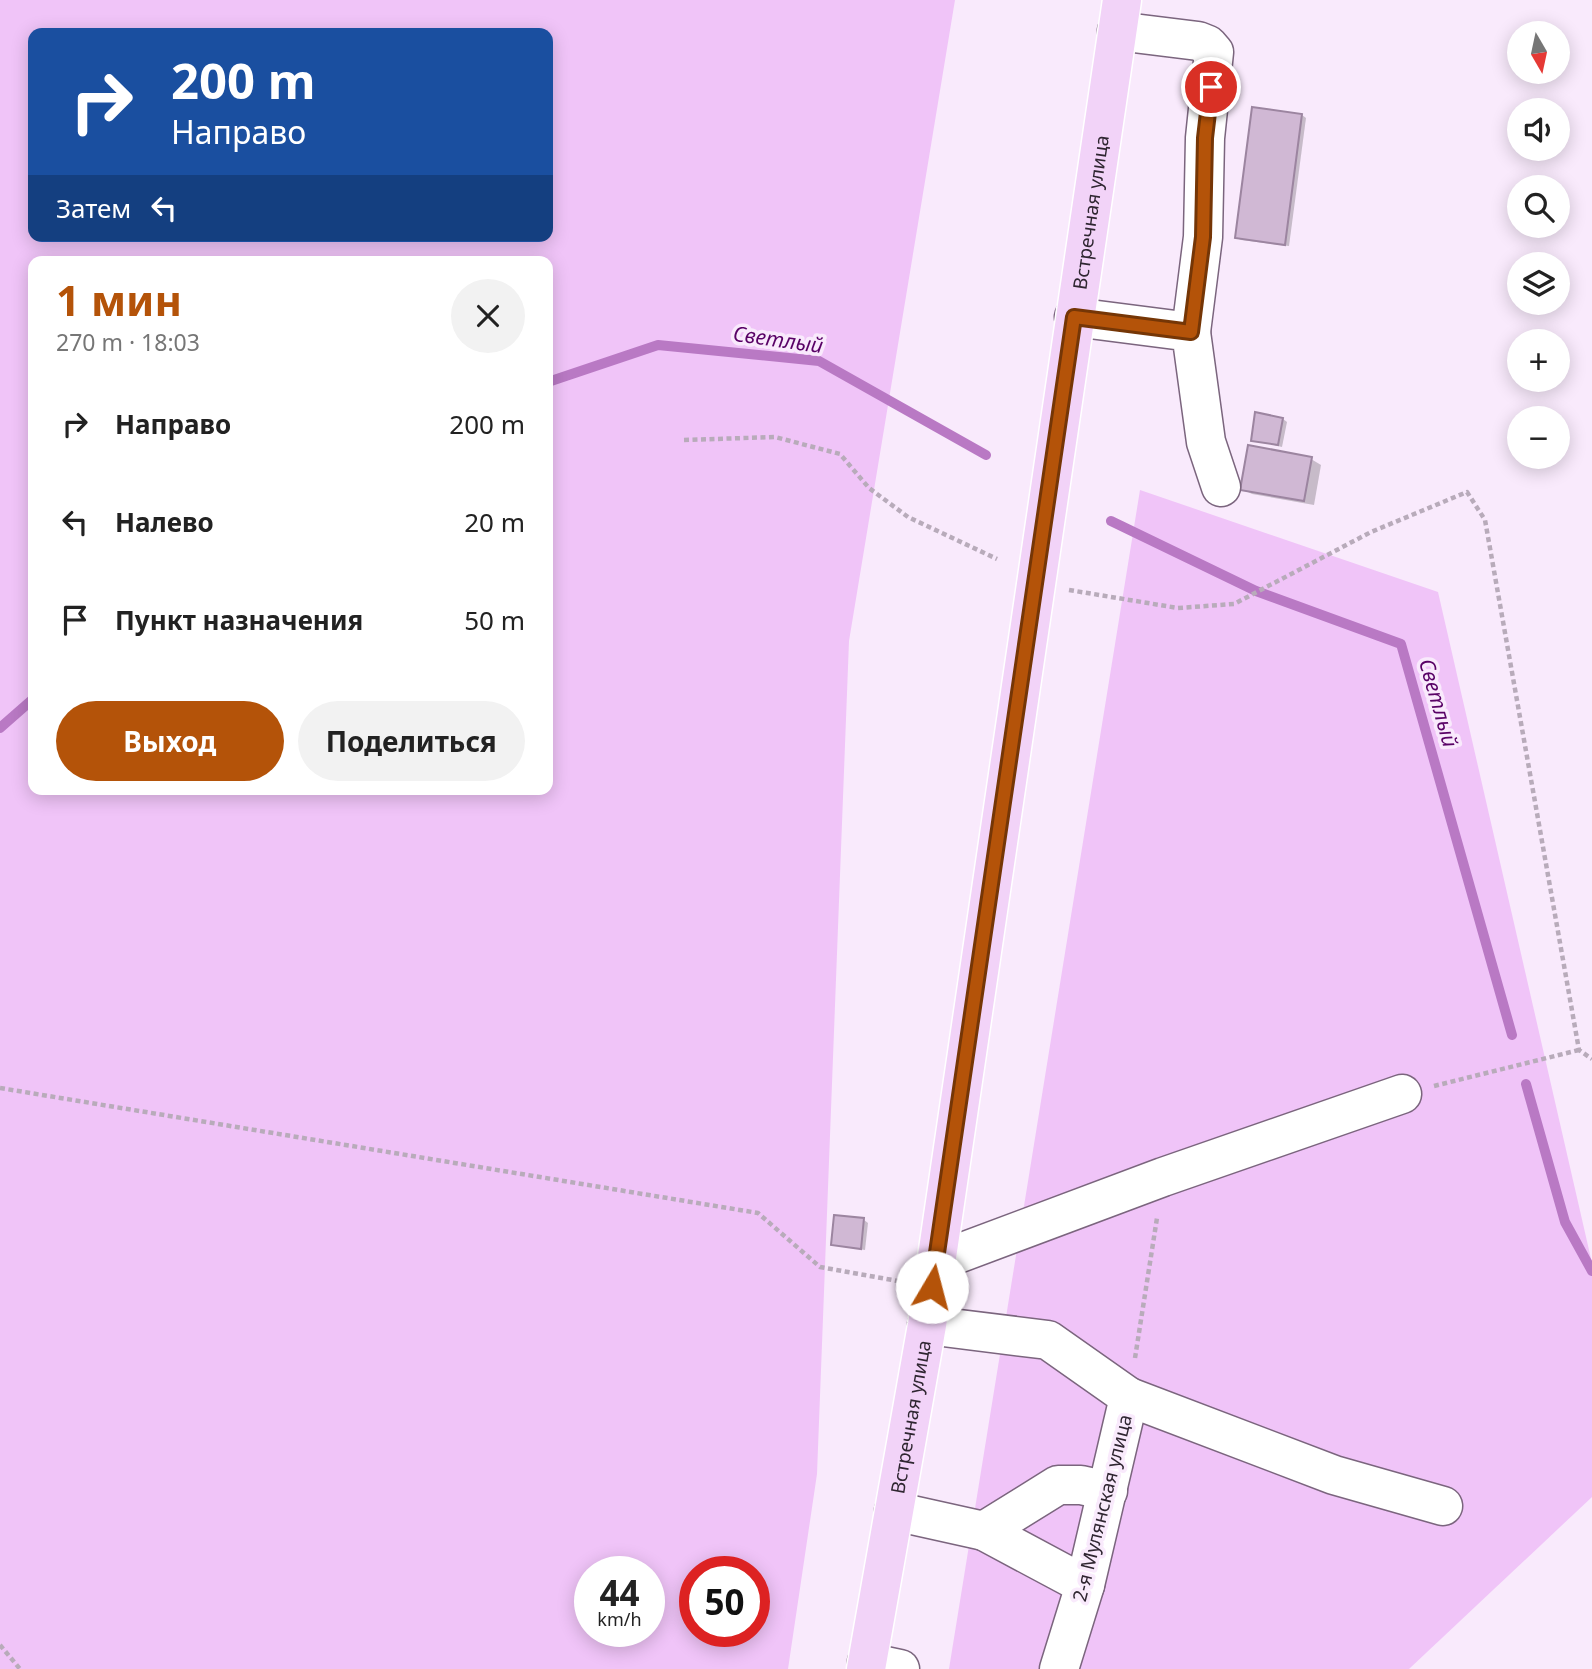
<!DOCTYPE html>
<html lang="ru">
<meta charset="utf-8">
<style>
:root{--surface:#fff;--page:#f2f2f2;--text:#222;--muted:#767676;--accent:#b45309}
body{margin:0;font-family:"Noto Sans",sans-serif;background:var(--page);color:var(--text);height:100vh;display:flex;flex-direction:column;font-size:26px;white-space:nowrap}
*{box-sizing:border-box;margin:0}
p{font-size:23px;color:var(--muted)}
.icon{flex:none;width:38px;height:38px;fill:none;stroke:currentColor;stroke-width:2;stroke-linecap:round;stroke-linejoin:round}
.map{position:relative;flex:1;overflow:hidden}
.details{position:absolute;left:28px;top:256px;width:525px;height:539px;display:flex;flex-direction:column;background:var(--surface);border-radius:14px;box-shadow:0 4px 18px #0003}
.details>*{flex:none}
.top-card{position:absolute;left:28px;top:28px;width:525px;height:214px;border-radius:14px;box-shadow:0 4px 18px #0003;background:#1a4fa0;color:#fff;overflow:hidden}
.needle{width:46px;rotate:171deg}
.controls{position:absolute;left:1507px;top:21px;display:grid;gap:14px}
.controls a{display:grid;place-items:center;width:63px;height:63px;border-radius:50%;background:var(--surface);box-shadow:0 4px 18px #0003;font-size:35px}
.speed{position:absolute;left:574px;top:1556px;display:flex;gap:14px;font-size:35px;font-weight:700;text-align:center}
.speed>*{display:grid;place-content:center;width:91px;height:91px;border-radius:50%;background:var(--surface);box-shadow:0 4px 18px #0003;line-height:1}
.speed small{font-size:18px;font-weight:400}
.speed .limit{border:10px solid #d22;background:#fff;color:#111}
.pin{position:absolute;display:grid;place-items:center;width:60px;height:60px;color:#fff;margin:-30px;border:4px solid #fff;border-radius:50%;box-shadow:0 2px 7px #0007}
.me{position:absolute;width:77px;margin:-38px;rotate:8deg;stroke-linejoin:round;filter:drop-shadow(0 0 5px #0008)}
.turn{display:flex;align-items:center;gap:24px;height:147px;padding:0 28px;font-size:32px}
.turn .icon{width:91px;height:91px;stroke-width:2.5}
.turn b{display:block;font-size:49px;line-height:60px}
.then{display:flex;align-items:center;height:66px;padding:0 28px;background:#0003;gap:14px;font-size:26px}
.round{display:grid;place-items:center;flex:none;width:74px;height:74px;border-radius:37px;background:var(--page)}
.summary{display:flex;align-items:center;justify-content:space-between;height:119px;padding:0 28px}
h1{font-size:42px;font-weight:700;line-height:52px;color:var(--accent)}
.action{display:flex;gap:14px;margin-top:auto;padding:14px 28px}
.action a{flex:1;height:80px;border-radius:42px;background:var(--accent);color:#fff;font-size:28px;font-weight:700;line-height:80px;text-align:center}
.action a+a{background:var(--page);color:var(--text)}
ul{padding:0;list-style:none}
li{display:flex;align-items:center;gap:21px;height:98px;padding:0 28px}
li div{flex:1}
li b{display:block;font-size:26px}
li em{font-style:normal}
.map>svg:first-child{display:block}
.green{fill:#f0c4f8;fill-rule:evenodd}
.shadow{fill:#0003}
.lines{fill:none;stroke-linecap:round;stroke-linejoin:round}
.stream{stroke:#b979c4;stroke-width:10}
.building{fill:#d0b8d4;stroke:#9c85a0;stroke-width:2}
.minor-casing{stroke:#7b657e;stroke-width:41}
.major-casing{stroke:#fff;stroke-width:41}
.path{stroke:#b8abba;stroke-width:4.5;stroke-dasharray:5 3.5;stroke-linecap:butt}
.minor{stroke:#fff;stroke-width:38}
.major{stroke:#f2d3f8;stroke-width:38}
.route-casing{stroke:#753606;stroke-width:18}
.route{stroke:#b45309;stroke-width:12}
.labels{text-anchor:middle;stroke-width:7;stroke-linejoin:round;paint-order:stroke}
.street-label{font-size:19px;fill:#2f2631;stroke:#f9eafc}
.water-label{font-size:21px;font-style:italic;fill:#590266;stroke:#f9eafc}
</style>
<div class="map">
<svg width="1592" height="1669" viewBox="0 0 1592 1669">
<rect width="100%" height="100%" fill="#f9eafc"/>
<g class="green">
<path d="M0,0H955L849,641L817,1474L788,1669H0ZM33,33H548V236H33ZM33,261H548V789H33ZM590,1572H649V1631H590ZM695,1572H754V1631H695Z"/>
<path d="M1140,490L1438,592L1592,1263V1497L1409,1669H949Z"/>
</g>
<g class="shadow">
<path d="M1302,115L1306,118L1289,246L1241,240L1237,238Z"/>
<path d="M1283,419L1287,422L1282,447L1253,440Z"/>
<path d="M1311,459L1321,465L1314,505L1252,494L1242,489Z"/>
<path d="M864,1220L868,1223L865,1250L833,1245Z"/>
</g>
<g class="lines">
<g class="stream">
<path d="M548,382L658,345L819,361L986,455"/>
<path d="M1111,521L1256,591L1401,644L1512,1035"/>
<path d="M0,728L33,699"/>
<path d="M1526,1084L1565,1222L1592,1271"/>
</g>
</g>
<g class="building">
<path d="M1252,107L1302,114L1285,245L1235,238Z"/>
<path d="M1255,412L1283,418L1278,445L1251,441Z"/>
<path d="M1248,445L1312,457L1304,501L1240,490Z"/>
<path d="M834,1215L864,1218L861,1249L831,1245Z"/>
</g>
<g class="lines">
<g class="minor-casing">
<g id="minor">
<path d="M1117,31L1198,41L1208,45L1214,52L1205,138L1203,237L1191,332"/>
<path d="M1074,317L1191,332L1206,442L1221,487"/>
<path d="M936,1262L1163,1177L1402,1094"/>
<path d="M927,1325L1048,1340L1129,1397L1085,1585L1059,1669"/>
<path d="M1129,1397L1334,1475L1443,1506"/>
<path d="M894,1511L984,1531L1058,1485H1081L1108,1491"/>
<path d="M984,1531L1085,1585"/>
<path d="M867,1662L900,1669"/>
</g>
</g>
<g class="major-casing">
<g id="major">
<path id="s1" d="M866,1669L927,1325L1122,0"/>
</g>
</g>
<g class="path">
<path d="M684,440L775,437L840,454L869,488L908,517L997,559"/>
<path d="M1069,590L1178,608L1234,604L1371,532L1467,492L1485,520L1579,1050L1592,1059"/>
<path d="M1434,1086L1579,1050"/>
<path d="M0,1088L758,1213L820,1267L898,1281"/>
<path d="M1135,1358L1157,1218"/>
<path d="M0,1645L20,1669"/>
</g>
<use href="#minor" class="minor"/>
<use href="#major" class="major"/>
</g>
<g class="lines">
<g class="route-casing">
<path id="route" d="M932,1287L1074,317L1191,332L1203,237L1205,138L1211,87"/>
</g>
<use href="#route" class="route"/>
</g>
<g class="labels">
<g class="street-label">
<text dy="7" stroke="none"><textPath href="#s1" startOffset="1474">Встречная улица</textPath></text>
<text dy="7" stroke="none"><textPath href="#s1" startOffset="256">Встречная улица</textPath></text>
<text transform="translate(1102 1508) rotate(-76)" y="7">2-я Мулянская улица</text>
</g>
<g class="water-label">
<text transform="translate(778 340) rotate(8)" y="7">Светлый</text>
<text transform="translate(1438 703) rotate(74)" y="7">Светлый</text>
</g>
</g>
</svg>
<div class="controls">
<a><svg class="needle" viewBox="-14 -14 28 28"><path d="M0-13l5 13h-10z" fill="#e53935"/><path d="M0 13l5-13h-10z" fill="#767676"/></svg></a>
<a><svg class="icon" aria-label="sound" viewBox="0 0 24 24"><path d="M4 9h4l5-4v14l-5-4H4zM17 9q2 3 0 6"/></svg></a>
<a><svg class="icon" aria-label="search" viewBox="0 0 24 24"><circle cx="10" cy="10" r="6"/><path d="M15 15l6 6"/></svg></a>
<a><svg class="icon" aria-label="layers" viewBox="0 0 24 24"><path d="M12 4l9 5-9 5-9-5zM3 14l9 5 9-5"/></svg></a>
<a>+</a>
<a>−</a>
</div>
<div class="speed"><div>44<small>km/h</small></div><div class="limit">50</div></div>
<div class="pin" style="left:1211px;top:87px;background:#d93025"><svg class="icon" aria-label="arrive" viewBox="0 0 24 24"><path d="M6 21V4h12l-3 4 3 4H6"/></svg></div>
<svg class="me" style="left:932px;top:1287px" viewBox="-20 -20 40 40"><circle r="19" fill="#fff"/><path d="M0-13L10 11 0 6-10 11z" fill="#b45309"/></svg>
<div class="top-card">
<div class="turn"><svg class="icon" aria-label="right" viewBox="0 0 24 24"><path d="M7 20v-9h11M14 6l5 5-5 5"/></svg><div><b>200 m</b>Направо</div></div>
<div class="then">Затем<svg class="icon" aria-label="left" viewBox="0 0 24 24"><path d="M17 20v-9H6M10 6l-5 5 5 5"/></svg></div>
</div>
<section class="details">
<div class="summary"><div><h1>1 мин</h1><p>270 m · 18:03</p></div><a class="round"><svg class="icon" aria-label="close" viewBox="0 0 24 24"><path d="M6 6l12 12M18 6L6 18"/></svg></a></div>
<ul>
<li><svg class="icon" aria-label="right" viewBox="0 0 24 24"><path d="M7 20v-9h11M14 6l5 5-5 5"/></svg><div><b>Направо</b></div><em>200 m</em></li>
<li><svg class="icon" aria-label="left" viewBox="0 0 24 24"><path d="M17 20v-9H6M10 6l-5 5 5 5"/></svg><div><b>Налево</b></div><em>20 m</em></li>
<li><svg class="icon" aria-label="arrive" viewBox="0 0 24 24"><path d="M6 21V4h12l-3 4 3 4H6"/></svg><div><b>Пункт назначения</b></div><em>50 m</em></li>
</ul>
<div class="action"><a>Выход</a><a>Поделиться</a></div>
</section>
</div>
